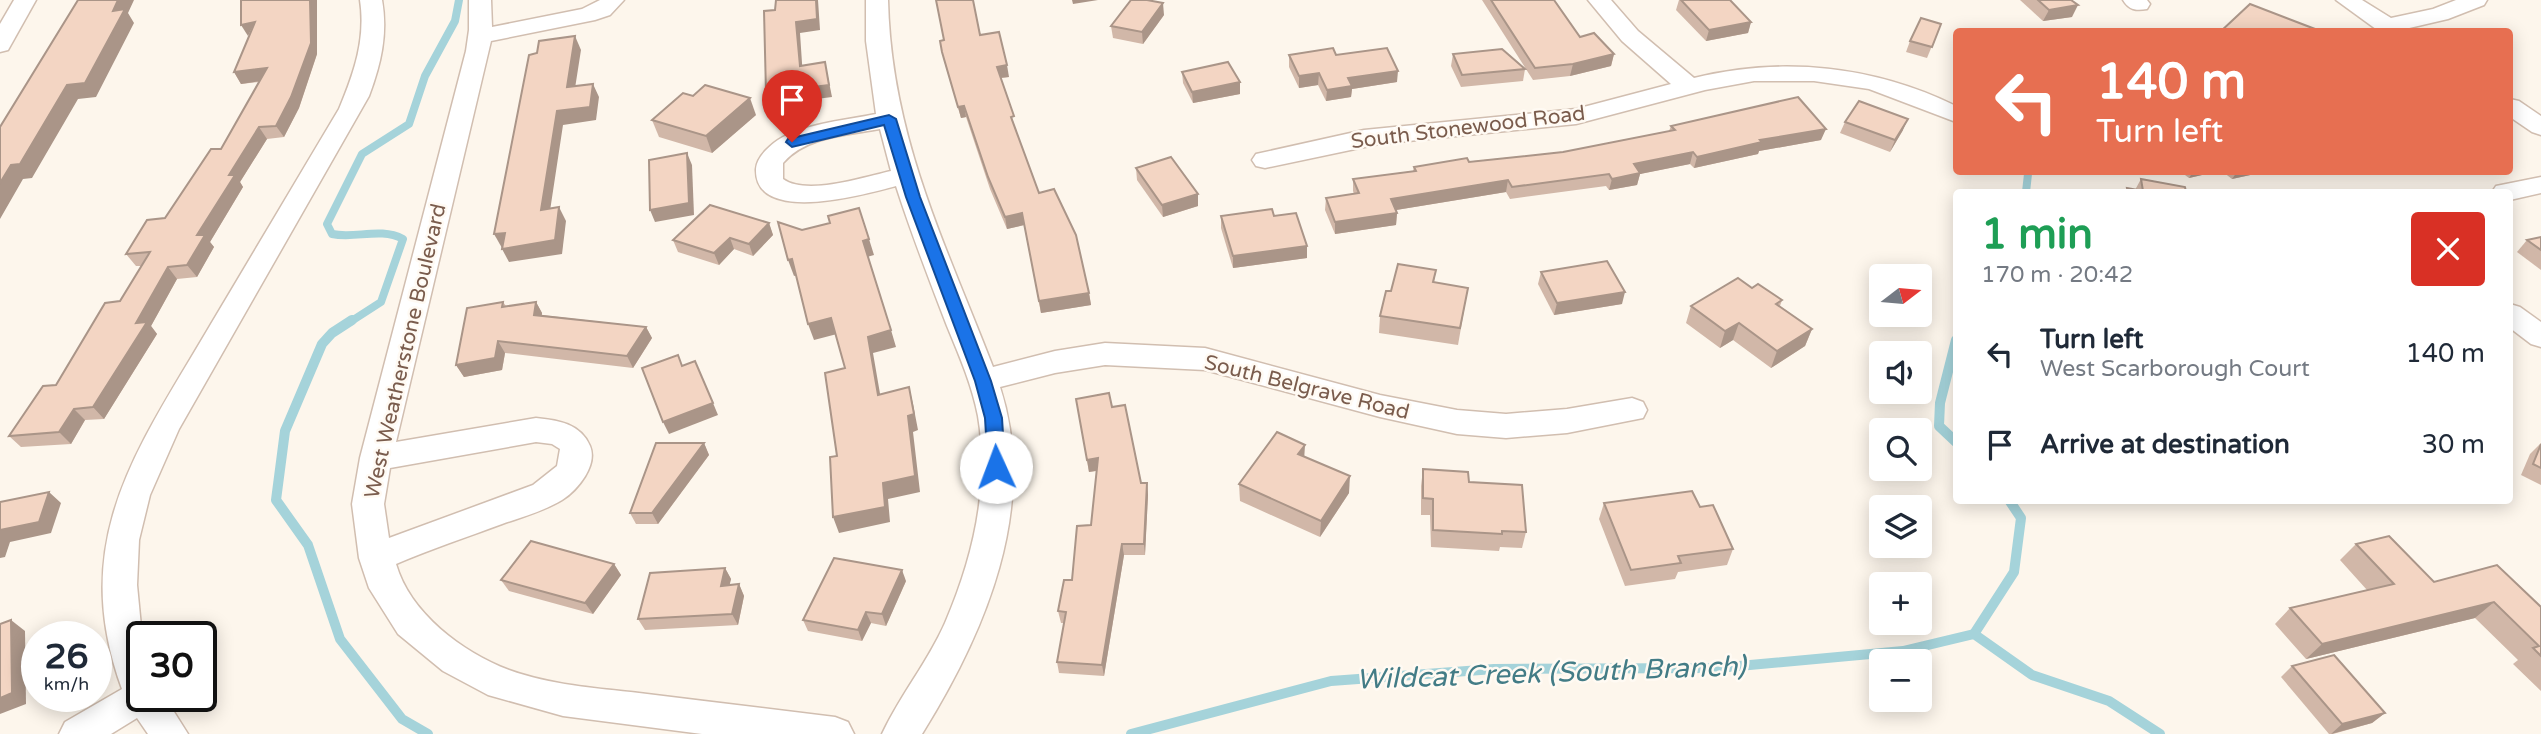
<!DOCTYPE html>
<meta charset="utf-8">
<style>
:root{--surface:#fff;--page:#f6f6f7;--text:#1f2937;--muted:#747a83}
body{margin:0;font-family:"Varela Round",sans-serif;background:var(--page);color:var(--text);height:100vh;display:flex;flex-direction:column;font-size:26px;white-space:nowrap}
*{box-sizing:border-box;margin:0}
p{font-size:23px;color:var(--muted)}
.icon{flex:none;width:38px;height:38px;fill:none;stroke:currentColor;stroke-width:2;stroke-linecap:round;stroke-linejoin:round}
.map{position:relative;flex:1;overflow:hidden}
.side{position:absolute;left:1953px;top:189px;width:560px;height:315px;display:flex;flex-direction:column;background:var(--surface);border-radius:7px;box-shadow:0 4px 18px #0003}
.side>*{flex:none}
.top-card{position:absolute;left:1953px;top:28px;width:560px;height:147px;border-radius:7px;box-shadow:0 4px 18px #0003;background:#e76f51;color:#fff;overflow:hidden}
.needle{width:46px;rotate:74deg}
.fabs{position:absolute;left:1869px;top:264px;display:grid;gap:14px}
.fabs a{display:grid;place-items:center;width:63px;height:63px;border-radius:7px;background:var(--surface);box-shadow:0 4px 18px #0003;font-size:35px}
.speed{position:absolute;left:21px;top:621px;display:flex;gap:14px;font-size:35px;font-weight:700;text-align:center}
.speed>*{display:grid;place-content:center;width:91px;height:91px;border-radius:50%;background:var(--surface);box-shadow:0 4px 18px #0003;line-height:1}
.speed small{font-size:18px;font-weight:400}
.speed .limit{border:4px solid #111;border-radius:10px;background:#fff;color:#111}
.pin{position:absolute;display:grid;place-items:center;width:60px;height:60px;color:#fff;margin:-72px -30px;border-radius:50% 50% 50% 0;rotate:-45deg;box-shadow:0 0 7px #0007}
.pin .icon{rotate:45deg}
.me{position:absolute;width:77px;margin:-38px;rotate:358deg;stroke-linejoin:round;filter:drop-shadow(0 0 5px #0008)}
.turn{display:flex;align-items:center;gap:24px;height:147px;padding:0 28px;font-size:32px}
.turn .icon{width:91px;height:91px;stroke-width:2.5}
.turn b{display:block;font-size:49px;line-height:60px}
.round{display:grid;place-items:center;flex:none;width:74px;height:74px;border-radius:7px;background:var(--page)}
.head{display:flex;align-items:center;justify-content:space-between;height:119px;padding:0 28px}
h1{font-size:42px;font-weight:700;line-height:52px;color:#1e9e55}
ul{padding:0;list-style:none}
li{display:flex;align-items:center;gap:21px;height:91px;padding:0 28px}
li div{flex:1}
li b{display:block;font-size:26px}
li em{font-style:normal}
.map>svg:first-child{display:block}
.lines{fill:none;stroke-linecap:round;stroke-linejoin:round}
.stream-far1{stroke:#a5d3da;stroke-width:8}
.stream{stroke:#a5d3da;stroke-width:10}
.minor-casing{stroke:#d1beb0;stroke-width:3}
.minor{fill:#fff;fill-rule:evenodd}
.wall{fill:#d1b7a8}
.shaded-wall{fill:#aa9588}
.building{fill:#f3d5c3;stroke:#aa9588;stroke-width:2}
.route{fill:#1a73e8;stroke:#114b97;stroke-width:2}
.labels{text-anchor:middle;stroke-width:5;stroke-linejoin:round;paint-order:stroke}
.street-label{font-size:21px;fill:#7a5c4d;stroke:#fffaf3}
.near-water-label{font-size:28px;font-style:italic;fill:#437c86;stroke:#fffaf3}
</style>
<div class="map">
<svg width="2541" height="734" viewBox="0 0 2541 734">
<rect width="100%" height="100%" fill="#fdf6ec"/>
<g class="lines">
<g class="stream-far1">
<path d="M2026,192L2028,174"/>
<path d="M350,322L381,302L403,239C380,227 356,239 332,234L327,224L362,154L409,124L425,76L455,21L459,0"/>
</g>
<g class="stream">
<path d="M352,320L332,333L322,344L285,431L276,500L308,545L340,639L402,719L428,734"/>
<path d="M1956,340L1940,403L1939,426L1956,442"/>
<path d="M1974,634L2014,572L2021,518L2009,500"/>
<path d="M1131,734L1331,681L1494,669L1717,668L1903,651L1974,634L2032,675L2109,701L2160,734"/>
</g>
<g class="minor-casing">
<g id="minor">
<path d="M14,0H36L8,50L0,52V24Z"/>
<path d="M360,0H382C388,34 381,64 369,96L179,429L150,495L139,540L137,585L142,637V696H164L188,734H148L137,718L111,734H59L65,722L122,689C67,539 139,447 211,324C254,252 296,181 339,109C354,73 366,39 360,0Z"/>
<path d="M469,0H491L492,27L582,9L600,0H624L610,15L595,20L491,41L396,442L536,418C558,420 581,424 590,446C598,465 578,490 562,500C544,511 522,517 502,524C467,537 431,549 396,564C410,613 462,652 509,670C550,685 596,688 639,693C705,701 770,709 835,717L848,722L854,734H702L563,716L488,695L443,671L398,634L369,588L359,558L352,504L360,458L466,51L469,30ZM536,442L552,444L560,449L557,466L533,485L389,538L384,504L390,468Z"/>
<path d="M866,0H888C891,136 945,243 993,367L1055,351L1105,343L1205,348L1380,395L1457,410L1506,414L1567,409L1632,398L1643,402L1647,410L1643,418L1567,433L1506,438L1457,434L1380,417L1205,370L1105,365L1055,373L1000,387C1039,507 985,633 922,734H882C900,695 928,662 945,623C973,558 990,487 978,416C972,385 959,355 947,326C929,279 911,233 896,186C866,194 754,226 756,169C757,156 772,143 783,137C811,123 846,120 876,114L866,41ZM880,129L891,171C865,177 806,196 783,179V163C806,136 847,135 880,129Z"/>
<path d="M1588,0H1611L1638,31L1694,78C1783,56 1874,66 1956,106V122L1869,89L1814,81H1754L1705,90L1576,124L1379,144L1265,168L1256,166L1252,160L1256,154L1364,130L1576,109L1671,84L1622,41Z"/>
<path d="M2123,0H2147L2150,4L2147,9C2136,11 2129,10 2123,0Z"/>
<path d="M2336,0H2362L2391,18L2433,9L2456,0H2487L2484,5L2448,19L2405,29L2407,32H2380Z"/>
<path d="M2510,99L2519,101L2541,116V135L2532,132L2510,117Z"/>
<path d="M2541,177V193L2510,200V192H2492L2496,186Z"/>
<path d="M2510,304L2520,307L2541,322V347L2531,344L2510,328Z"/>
</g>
</g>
<use href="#minor" class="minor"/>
</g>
<g class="wall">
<path d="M1482,0H1554L1580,37L1614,54L1611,66L1570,76L1533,80Z"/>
<path d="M1679,0H1730L1751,22L1748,33L1706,41L1676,10Z"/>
<path d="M2020,0H2071L2072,17L2043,21Z"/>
<path d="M974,6L980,35L1009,77L1001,78L1015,128L1039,193L1089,293L1091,305L1041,313L1024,225L1007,229L990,189L966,117L961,118L945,64L940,41L944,40Z"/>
<path d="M1164,15L1143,44L1113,38L1111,26Z"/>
<path d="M1941,24L1927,58L1906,52L1910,41Z"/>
<path d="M249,36L317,54L299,108L284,137L267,139L240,182L243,187L210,242L214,247L197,277L177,279L151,326L157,334L104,419L85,420L71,444L21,447L9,436L56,385L120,301L141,266H136L126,254L165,218L221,149L259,82L241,84L234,72Z"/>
<path d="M1453,54L1525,69L1523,81L1461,87L1451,66Z"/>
<path d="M1289,55H1336L1397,82L1352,89L1351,97L1326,101L1318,85L1299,88L1289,67Z"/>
<path d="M1182,72L1240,82V94L1193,103L1183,83Z"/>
<path d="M756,115L712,153L659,137L652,120Z"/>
<path d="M1845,122L1903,130L1890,152L1840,133Z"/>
<path d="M1671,126L1821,140L1759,151L1758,154L1694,168L1690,164L1640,174L1637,185L1609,190L1606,186L1510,199L1506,192L1396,210L1397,213L1396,225L1335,234L1325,210L1326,198L1354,194L1353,191V179L1413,171L1414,167L1563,152L1669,131Z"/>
<path d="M1136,168L1198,194V206L1163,217L1137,180Z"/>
<path d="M2181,172H2215L2189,178Z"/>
<path d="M2223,172H2264L2232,179Z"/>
<path d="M2141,179L2186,192H2125L2127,188L2135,190Z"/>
<path d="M1221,216H1274L1307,258L1233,268L1221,228Z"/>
<path d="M769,223L773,235L753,256L734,249L719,265L678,252L673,240Z"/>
<path d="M2541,237V270L2517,252L2527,240Z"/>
<path d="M1436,270L1434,282L1465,305L1458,345L1379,333L1380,316L1391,291Z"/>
<path d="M1541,272L1622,304L1554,315L1538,284Z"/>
<path d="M1752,288L1782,300L1780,306L1812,329L1805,346L1771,368L1733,340L1720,348L1686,323L1691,306Z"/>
<path d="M503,302L506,306L536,302L542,313V315L646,327L652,338L633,368L505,353L502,370L464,377L456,365Z"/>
<path d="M1076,399L1112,407L1141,483H1147L1148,495L1145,555H1124L1104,676L1059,673L1057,662L1064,623H1061L1058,611L1072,580L1091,525L1097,471L1089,472Z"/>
<path d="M704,443L709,455L658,524H636L630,513Z"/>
<path d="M2541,443V485L2521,475L2530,454Z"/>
<path d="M1304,456L1349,493L1320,537L1240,501L1239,484Z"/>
<path d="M1423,469L1469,482L1526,532L1522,548L1500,547L1499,551L1431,547L1430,515H1421V486Z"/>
<path d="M1604,503L1700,507L1733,549L1727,565L1678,572L1675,579L1625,586L1599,519Z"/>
<path d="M2356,544L2434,582L2541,607V691L2513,664L2518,660L2475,618L2306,659L2275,624L2290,608L2367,590L2340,560Z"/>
<path d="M614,564L621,575L593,614L509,591L501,580Z"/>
<path d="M725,568L731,579L729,585L739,584L744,596L738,625L645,630L638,619Z"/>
<path d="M906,581L886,626L871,623L862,641L808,631L803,620Z"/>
<path d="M2292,666L2385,713L2372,723L2333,734H2329L2281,677Z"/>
</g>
<g class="shaded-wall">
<path d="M118,0H134L128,13L134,23L96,97L78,99L32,178L23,179L0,219V183L11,165L67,85L113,11Z"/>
<path d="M310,0H317V54L299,108L284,137L276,126Z"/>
<path d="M816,0H818L820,30L800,33L803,78L800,66L796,22Z"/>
<path d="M1072,0H1098L1073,4Z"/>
<path d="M1163,3L1164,15L1143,44L1142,32Z"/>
<path d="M2078,5L2072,17L2043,21L2049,10Z"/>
<path d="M255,22L248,36L241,25Z"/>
<path d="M1751,22L1748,33L1706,41L1709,30Z"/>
<path d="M575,36L581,50L573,101L567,87Z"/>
<path d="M1614,54L1611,66L1570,76L1573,64Z"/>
<path d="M825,62L832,97L770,105L766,93Z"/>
<path d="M1007,65L1009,77L999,78L997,67Z"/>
<path d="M267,68L274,79L241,84L234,72Z"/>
<path d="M1398,71L1397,82L1352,89L1351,97L1326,101L1327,90L1348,78Z"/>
<path d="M1319,73L1318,85L1299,88V76Z"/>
<path d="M1240,82V94L1193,103L1192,92Z"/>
<path d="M593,84L599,97L596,120L563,125L548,224L541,210L557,111Z"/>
<path d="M750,98L756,115L712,153L706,136Z"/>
<path d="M964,106L966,117L961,118L958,107Z"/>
<path d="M1908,119L1903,130L1890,152L1895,140Z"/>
<path d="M259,127L267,139L240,182L243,187L210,242L214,247L197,277L187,265L197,235L229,175Z"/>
<path d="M1826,129L1821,140L1759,151L1758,154L1694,168L1697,157L1760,140Z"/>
<path d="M1693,152L1690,164L1640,174L1637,185L1609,190L1612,179L1634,164Z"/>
<path d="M687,153L692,165L694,215L655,222L650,210Z"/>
<path d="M2193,172H2215L2189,178Z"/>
<path d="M2237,172H2264L2232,179Z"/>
<path d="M1508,180L1506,192L1390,211L1391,199Z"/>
<path d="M1198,194V206L1163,217L1162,205Z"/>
<path d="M559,207L566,221L562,254L509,262L502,249Z"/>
<path d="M1022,213L1024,225L1007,229L1005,217Z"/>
<path d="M1397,213L1396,225L1335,234V222Z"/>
<path d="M769,223L773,235L753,256L749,244Z"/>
<path d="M505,233L502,248L494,234Z"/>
<path d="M730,238L734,249L719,265L714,253Z"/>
<path d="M869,239L874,255L867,257L863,241Z"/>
<path d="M1307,246V258L1233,268V256Z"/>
<path d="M792,259L797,275L794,276L788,260Z"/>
<path d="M168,267L177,279L151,326L157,334L104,419L93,407L136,323Z"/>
<path d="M1625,292L1622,304L1554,315L1557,303Z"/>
<path d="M1089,293L1091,305L1041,313L1039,301Z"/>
<path d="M536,302L542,313L540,326L534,315Z"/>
<path d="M831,318L837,334L814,340L808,324Z"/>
<path d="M1739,323L1733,340L1720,348L1725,331Z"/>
<path d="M646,327L652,338L633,368L627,356Z"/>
<path d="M1812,329L1805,346L1771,368L1777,351Z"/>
<path d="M891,330L896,347L873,353L883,411L878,395L868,337Z"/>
<path d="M498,341L505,353L502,370L464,377L456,365Z"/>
<path d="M909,387L913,404L918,430L913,432L920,492L888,499L890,522L839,533L833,517L883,483L908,416Z"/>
<path d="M713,403L718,415L669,434L663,422Z"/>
<path d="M74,409L85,420L71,444L59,432Z"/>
<path d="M704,443L709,455L658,524L652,513Z"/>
<path d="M1305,445L1304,461L1298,454Z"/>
<path d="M1098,458L1100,470L1089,472L1087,460Z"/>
<path d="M1350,476L1349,493L1320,537L1321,521Z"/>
<path d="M1147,483L1148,495L1145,555L1144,544Z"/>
<path d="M49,492L61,503L51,533L10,542L5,557L0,558V530Z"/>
<path d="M1122,544L1124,555L1104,676L1102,665Z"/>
<path d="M614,564L621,575L593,614L585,603Z"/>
<path d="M725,568L731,579L727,597L721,586Z"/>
<path d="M902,570L906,581L886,626L882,614Z"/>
<path d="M739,584L744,596L738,625L732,614Z"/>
<path d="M2494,602L2475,618L2306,659L2322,644Z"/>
<path d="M866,612L871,623L862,641L858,630Z"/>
<path d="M11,620L25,631L26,704L0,714V698Z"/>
<path d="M2385,713L2372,723L2331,734L2342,724Z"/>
</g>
<g class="building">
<path d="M78,0H118L113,11L125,9L85,83L67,85L20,164L11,165L0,183V127Z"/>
<path d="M241,0H310L311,43L291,97L276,126L259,127L229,175H235L197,235H205L187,265L168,267L136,323L147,322L93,407L74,409L59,432L9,436L43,386L56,385L105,303L120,301L150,252L126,254L147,220L165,218L211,149H221L267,68L234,72L255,22L241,25Z"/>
<path d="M776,0H816L817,19L796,22L800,66L825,62L829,85L766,93L764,11L775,10Z"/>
<path d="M936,0H973L980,35L999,32L1007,65L997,67L1014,116L1011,117L1039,193L1054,189L1076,235L1089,293L1039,301L1022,213L1005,217L988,177L964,106L958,107L942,52L940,41L944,40Z"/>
<path d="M1131,0H1147L1163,3L1142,32L1111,26Z"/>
<path d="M1491,0H1554L1580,37L1594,33L1614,54L1573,64L1535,68Z"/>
<path d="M1681,0H1730L1751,22L1709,30Z"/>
<path d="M2038,0H2071L2078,5L2049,10Z"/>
<path d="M2250,4L2315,29L2312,32H2220Z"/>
<path d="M1921,18L1941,24L1932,47L1910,41Z"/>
<path d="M575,36L567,87L593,84L590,107L557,111L541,210L559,207L555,240L502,249L505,233L494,234L529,55L537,53L539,41Z"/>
<path d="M1333,48L1336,55L1387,48L1398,71L1348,78L1352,86L1327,90L1319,73L1299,76L1289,55Z"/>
<path d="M1502,49L1525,69L1462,75L1453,54Z"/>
<path d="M1228,62L1240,82L1192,92L1182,72Z"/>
<path d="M705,85L750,98L706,136L652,120L683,93L693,96Z"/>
<path d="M1798,97L1826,129L1760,140L1762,142L1697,157L1693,152L1634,164L1640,173L1612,179L1609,174L1512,187L1508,180L1391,199L1397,213L1335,222L1326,198L1359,193L1353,179L1416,171L1414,167L1467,158L1469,162L1563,152L1675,130L1671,126Z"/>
<path d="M1859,101L1908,119L1895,140L1845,122Z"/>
<path d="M687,153L689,203L650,210L649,160Z"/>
<path d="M1171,157L1198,194L1162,205L1136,168Z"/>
<path d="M2141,179L2185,187L2186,192H2128L2127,188L2143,191Z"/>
<path d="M710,205L769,223L749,244L730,238L714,253L673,240Z"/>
<path d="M859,208L869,239L863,241L891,330L868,337L878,395L909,387L914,414L908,416L915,476L883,483L885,507L833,517L830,457L837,456L825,373L845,368L831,318L808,324L792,259L788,260L778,222L802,230L830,223L828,216Z"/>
<path d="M1272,209L1274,216L1296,213L1307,246L1233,256L1221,216Z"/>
<path d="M2541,237V250L2527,240Z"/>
<path d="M1607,261L1625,292L1557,303L1541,272Z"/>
<path d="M1398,264L1436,270L1433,282L1468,288L1460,328L1380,316L1386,291H1391Z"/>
<path d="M1738,278L1752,288L1758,284L1782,300L1776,304L1812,329L1777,351L1739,323L1725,331L1691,306Z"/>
<path d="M503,302L502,307L536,302L534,315L646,327L627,356L498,341L495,358L456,365L467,308Z"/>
<path d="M678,355L682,366L695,361L713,403L663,422L642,368Z"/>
<path d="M1109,393L1112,407L1125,405L1141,483H1147L1144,544H1122L1102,665L1057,662L1066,612L1058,611L1064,580H1072L1077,526L1091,525L1098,458L1087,460L1076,399Z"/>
<path d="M1277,432L1305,445L1298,454L1350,476L1321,521L1239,484Z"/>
<path d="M656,443H704L652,513H630Z"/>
<path d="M2541,444V468L2533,464Z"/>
<path d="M1423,469L1468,472L1469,482L1522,485L1526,532L1502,531V534L1433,530V499L1423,498Z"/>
<path d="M1692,491L1700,507L1713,505L1733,549L1678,556L1681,563L1631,570L1604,503Z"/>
<path d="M49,492L39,522L0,530V502Z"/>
<path d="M2389,536L2434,582L2497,565L2541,607V656L2533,648L2539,646L2494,602L2322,644L2290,608L2394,584L2356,544Z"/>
<path d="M531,541L614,564L585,603L501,580Z"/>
<path d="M834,558L902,570L882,614L866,612L858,630L803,620Z"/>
<path d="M725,568L721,586L739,584L732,614L638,619L650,573Z"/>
<path d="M11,620L12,693L0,698V624Z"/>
<path d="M2334,655L2385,713L2342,724L2292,666Z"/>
</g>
<path class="route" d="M889,115L896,119L920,197L991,381L1002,418L1005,467L1002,472H990L988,467L985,418L975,381L906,197L884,125L792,147L786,142L788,139Z"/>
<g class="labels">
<g class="street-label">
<text transform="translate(1468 127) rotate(-7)" y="7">South Stonewood Road</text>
<text transform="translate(405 351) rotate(-77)" y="7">West Weatherstone Boulevard</text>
<text transform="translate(1307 387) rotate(14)" y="7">South Belgrave Road</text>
</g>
<g class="near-water-label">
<text transform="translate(1551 672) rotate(-2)" y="10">Wildcat Creek (South Branch)</text>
</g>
</g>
</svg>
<div class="fabs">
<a><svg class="needle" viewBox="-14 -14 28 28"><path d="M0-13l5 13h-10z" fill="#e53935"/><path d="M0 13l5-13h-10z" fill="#747a83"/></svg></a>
<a><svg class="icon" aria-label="sound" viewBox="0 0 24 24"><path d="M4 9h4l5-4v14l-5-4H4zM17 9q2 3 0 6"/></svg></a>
<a><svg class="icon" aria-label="search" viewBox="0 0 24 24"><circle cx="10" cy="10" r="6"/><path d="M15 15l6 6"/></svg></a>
<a><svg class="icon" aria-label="layers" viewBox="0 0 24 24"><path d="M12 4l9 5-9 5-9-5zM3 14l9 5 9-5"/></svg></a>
<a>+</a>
<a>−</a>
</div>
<div class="speed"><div>26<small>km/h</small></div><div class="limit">30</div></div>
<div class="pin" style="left:792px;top:142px;background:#d93025"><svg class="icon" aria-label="arrive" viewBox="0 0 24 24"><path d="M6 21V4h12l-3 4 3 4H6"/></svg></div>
<svg class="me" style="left:996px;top:467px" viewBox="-20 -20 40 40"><circle r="19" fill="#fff"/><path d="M0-13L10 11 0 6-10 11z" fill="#1a73e8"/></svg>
<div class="top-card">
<div class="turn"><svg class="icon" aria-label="left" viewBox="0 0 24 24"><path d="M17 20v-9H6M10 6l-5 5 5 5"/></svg><div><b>140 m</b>Turn left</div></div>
</div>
<section class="side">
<div class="head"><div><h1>1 min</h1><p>170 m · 20:42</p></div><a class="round" style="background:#d93025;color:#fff"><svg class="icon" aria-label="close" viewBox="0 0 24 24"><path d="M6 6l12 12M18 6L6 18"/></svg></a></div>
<ul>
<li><svg class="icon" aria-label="left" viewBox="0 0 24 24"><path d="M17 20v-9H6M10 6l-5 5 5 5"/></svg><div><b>Turn left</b><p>West Scarborough Court</p></div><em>140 m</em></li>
<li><svg class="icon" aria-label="arrive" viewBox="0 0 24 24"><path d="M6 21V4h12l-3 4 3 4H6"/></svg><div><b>Arrive at destination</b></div><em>30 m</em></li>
</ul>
</section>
</div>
